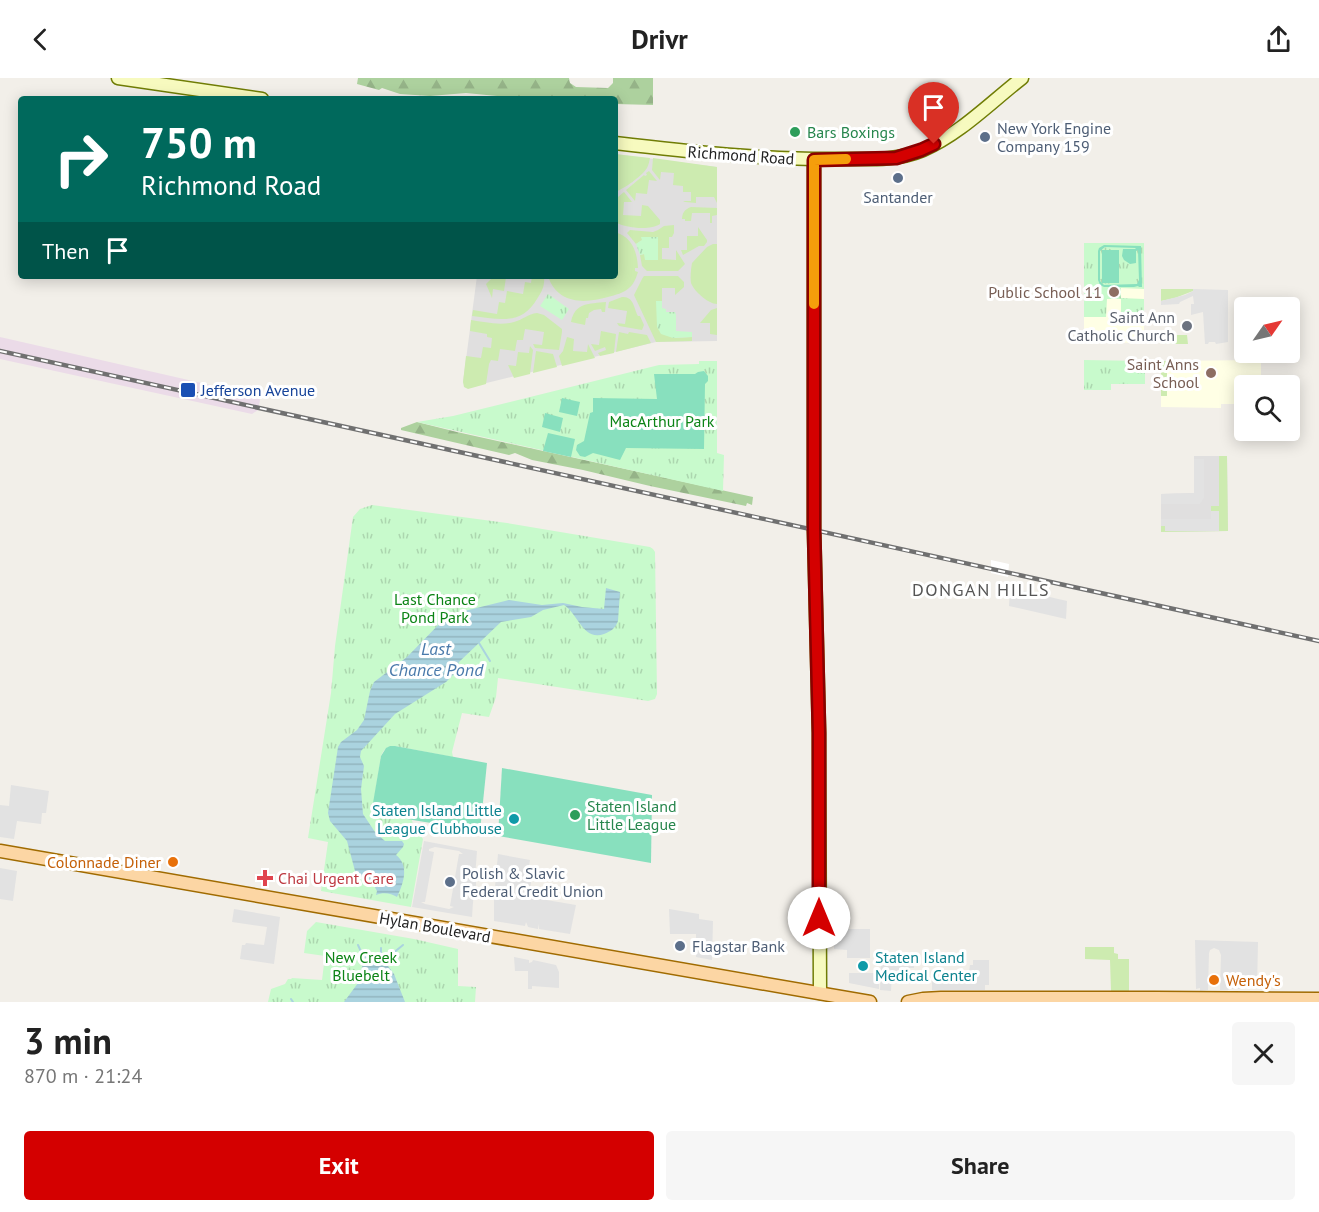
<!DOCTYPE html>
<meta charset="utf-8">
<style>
:root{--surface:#fff;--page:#f6f6f6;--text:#222;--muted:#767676;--accent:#d40000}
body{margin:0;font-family:"PT Sans",sans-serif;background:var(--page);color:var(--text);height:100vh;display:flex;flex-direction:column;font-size:22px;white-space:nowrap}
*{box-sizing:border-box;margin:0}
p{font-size:20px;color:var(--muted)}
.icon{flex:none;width:33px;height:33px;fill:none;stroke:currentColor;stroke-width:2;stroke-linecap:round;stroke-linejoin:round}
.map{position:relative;height:924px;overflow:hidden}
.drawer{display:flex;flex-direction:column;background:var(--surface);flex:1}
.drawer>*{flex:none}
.banner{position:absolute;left:18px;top:18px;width:600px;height:183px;border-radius:6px;box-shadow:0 3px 15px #0003;background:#00695c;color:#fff;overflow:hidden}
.needle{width:39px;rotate:56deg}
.buttons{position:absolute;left:1234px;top:219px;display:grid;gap:12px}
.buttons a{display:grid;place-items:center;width:66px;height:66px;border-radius:6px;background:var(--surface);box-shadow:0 3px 15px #0003;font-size:30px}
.pin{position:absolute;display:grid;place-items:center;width:51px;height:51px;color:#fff;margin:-62px -26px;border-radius:50% 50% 50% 0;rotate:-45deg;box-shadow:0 0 6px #0007}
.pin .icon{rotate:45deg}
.me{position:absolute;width:66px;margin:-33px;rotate:0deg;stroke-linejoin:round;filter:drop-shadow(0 0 4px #0008)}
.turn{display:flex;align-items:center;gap:21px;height:126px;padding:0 24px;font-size:27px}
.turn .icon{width:78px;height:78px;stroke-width:2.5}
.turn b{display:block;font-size:42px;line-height:51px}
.then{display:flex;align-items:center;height:57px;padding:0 24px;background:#0003;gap:12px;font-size:22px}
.round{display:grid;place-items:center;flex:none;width:63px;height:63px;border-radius:6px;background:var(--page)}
.head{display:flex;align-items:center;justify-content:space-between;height:102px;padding:0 24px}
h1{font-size:36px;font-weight:700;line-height:45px}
.action{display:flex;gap:12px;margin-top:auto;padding:12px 24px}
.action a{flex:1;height:69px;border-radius:6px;background:var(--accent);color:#fff;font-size:24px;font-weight:700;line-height:69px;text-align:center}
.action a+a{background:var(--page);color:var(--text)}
header{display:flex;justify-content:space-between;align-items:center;height:78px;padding:0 24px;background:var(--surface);font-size:27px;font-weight:700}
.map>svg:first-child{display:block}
.residential{fill:#e0dfdf}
.education{fill:#ffffe5}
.railway{fill:#ebdbe8}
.grass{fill:#cdebb0}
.forest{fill:url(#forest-firs)}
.park{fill:url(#park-tufts)}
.pitch{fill:#88e0be;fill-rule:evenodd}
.parking{fill:#e2e2e2;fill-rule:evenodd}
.water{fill:url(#water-rules)}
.pier{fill:#fff}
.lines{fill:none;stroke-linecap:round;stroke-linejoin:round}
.stream{stroke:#aad3df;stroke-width:2}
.secondary-casing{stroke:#707d05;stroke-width:15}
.primary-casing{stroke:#a06b00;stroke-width:15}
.secondary{stroke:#f7fabf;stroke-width:12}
.primary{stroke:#fcd6a4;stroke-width:12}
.rail-casing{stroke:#707070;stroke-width:4.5}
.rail{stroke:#fff;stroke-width:2;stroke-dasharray:7;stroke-linecap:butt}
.route-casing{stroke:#8a0000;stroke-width:15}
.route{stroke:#d40000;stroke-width:10}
.slow{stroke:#f59e0b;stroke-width:10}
.leisure-dot{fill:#2e9e5b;stroke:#fff;stroke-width:2}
.service-dot{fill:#5c6f8a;stroke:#fff;stroke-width:2}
.education-dot{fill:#8d6e63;stroke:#fff;stroke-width:2}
.worship-dot{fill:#6b7280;stroke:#fff;stroke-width:2}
.transit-dot{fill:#1a4fb4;stroke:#fff;stroke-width:2}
.culture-dot{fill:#0f9aa8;stroke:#fff;stroke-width:2}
.food-dot{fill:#e8710a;stroke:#fff;stroke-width:2}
.health-dot{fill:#e0444e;stroke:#fff;stroke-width:2}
.labels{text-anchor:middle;stroke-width:6;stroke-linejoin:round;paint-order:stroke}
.service-label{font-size:16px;fill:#4e5e75;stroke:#fff;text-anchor:start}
.leisure-label{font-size:16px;fill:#27864d;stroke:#fff;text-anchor:start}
.street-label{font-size:16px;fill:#222;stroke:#fff}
.education-label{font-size:16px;fill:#785e54;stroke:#fff;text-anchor:end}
.worship-label{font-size:16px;fill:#5b616d;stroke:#fff;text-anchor:end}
.transit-label{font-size:16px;fill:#164399;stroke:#fff;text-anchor:start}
.park-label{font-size:16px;fill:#0c8416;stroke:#fff}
.culture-label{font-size:16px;fill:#0d838f;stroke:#fff;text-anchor:end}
.food-label{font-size:16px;fill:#c56008;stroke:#fff;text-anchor:end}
.health-label{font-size:16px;fill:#be3a42;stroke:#fff;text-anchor:start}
.neighbourhood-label{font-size:18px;letter-spacing:1.5px;fill:#555;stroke:#fff}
.water-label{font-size:18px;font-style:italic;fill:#4a7aab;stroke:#fff}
</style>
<header><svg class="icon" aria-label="back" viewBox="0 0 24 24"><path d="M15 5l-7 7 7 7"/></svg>Drivr<svg class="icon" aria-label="share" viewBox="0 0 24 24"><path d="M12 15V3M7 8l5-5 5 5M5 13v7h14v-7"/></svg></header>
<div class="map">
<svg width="1319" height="924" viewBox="0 0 1319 924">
<defs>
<pattern id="forest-firs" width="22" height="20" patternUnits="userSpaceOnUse" patternTransform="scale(1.5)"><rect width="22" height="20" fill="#add19e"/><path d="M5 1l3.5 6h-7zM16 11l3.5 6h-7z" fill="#95b388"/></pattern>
<pattern id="park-tufts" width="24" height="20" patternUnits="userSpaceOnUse" patternTransform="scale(1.5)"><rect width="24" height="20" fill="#c8facc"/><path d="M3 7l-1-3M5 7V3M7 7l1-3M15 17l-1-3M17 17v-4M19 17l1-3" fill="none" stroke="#acd6af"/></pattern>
<pattern id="water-rules" width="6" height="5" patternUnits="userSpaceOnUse" patternTransform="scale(1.5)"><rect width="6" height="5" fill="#aad3df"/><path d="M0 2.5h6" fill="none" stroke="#92b5bf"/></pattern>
</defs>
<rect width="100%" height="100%" fill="#f2efe9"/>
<g class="residential">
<path d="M615,76L717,89V263L656,264L466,310L463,304L477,198H615Z"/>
<path d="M1194,378H1227L1228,453L1161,454V416L1194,415Z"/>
</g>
<g class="education">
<path d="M1084,165H1144V265L1084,264Z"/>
<path d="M1261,282V307L1245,308V326H1221V330L1161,329V283Z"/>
</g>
<path class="railway" d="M0,259L241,314L242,312L256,315L260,322L258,332L252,336L0,281Z"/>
<g class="grass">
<path d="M615,76L650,80C649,84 649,86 647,90C642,98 624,111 615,114Z"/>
<path d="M653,80L717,89V125L714,119H696V125L685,124L683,123H691V114H683V108L673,107L674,95L661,94L660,102L652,92Z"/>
<path d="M649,93L657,103L649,102L647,116L636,115L635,123L626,112L644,97L645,98L647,97L646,95Z"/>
<path d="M624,114L632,124H624L623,137L641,138L642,127L648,128L660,142V146C650,153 625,150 615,144V124H618V119Z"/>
<path d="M691,129L717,130V137L712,138V145H710V135H692L691,143H685V141H682C682,135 685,131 691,129Z"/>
<path d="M674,147V155L672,159H669V170H662V181L676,182V172L685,186L678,193H647L642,188L640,177L644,176L641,160L642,162L636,166L627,155L630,152L653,154L658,152L664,148Z"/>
<path d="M698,149L707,162V164L704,168H699L683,177L681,172H687V158H698Z"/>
<path d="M615,154C632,159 637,173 638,190H635V193L638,194C636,200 634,206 629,210C624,215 615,217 608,219C584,226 557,226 548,198H615Z"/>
<path d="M713,166H717V226C708,226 694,213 691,205C690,199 691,191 692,185L707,169Z"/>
<path d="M494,198H512V200L506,199L504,213L493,211L492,220L486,206Z"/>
<path d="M532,198H544C545,208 542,213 537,221C521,248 499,241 472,238L473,232L497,236L499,224L505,225L507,213L523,216L525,204L531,205Z"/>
<path d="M644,198H678L684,204V209L675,217V210H662V223H657L673,260L692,259V263L656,264L634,217L642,201Z"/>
<path d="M1161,211H1193V213L1175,220L1161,223Z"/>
<path d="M622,219C634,218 634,231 638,238H640L644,247L642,252L619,248L617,245L625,246L627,233L608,230L609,224Z"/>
<path d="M606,224L605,234H602L601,231L594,232L589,235L588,240H586L585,247L571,244C575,224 589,226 606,224Z"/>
<path d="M717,230V257L710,256V245H700L711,232Z"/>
<path d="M537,235L544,237L562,251V254L559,272L535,270L533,266L542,267L544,254L525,251L523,262H517L515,273L500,271L498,283L491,282L489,286L486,306L468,311L464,309L463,304L466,278L481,280L483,269L491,270L492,260L487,259V256L470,253L471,242C485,244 500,248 514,244C522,242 528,236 537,235Z"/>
<path d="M601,253L616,256L614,275L600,278L598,275L606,272L605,269L595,273L591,266L599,267Z"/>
<path d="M1161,253H1172V257H1187L1188,266H1161Z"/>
<path d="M619,254L628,256L629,254L647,257L651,265L616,274Z"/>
<path d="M567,259L574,261L573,273L587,274L588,266L595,280L562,288L559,278L563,273Z"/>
<path d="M530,268L533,272L530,296L514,300L508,287L516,288L518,274L529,275Z"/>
<path d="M536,273L553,276L557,289L533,295Z"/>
<path d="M1161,283H1174V289H1167V318H1161Z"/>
<path d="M1219,378H1227L1228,453L1161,454V448H1165L1166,453H1219V434L1211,433V428H1219Z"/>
<path d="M1085,869H1114V875L1118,876V881H1129V913H1111L1110,882L1085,881Z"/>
</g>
<g class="forest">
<path d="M358,0H569L570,5L576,9L608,10L613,5V0H653V27L615,26V21H528L466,15L430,18L400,16L382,10L379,12L357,6Z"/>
<path d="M417,344L457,354L753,419L752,427L747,425L746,428L650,408L583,392L532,382L515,375L509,377L401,352V350Z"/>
</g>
<g class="park">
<path d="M641,159H658V182H645L644,176L640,177L636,166L642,162Z"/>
<path d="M1084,165H1144V211L1121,210V220L1144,221V239H1121V221H1107L1106,239H1084Z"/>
<path d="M548,216L569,231L562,242L540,228Z"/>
<path d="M656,223H662V230L666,231V234H675L676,237V253L692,254V259L673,260L661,256L657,249Z"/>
<path d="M1084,282L1145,283V306H1111V312H1084Z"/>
<path d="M699,283H717V375L724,377L723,413L417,344L453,338L659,287L699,286Z"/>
<path d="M372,427L507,445L650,469L653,471L655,474L657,616L655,621L648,623L498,600L496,619L489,639L462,635L452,674L453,679L395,668C387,668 384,671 381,678L373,729L378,736L412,742L413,747L423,761L411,829L321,813L328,764L308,760L331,615L335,568L353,439L360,431Z"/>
<path d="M316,844L414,861L458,871V908L476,909L475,924H268L271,911L285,906L288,901H291L292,900L322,902L325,878L304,875L307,853Z"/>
</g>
<g class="pitch">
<path d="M1104,167L1141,168L1142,209H1139L1138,208L1134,209H1104L1100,207L1098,202V173L1099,170ZM1105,169L1136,170L1135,171H1123L1122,178L1124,182L1130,186L1136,185V173L1138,172L1139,202L1137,206L1104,207L1100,203V173Z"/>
<rect x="1102" y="172" width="17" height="33"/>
<path d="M704,293L708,298V303L705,306L704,371L626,370L620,382L593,375L585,379L580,378L576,372L577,367L584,363L590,335L593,334V320L657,321L654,296H695L698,294Z"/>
<path d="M562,320L580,324L577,338L559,334Z"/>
<path d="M545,335L563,340L560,354L542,349Z"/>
<path d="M548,355L575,361L571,379L543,373Z"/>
<path d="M390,668H395L487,685L480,753L382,737L375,733L373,725L381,678L386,670Z"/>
<path d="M502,690L652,717L651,785L498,758Z"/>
</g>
<g class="parking">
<path d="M1193,211L1228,212V264L1216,266L1215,264H1209L1208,266H1205L1203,234L1191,237V226H1194L1193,218L1180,224L1179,226L1161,227V223L1185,217L1193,213Z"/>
<path d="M1194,381H1204V420L1200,426H1161V416L1194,415Z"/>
<path d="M1211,433H1219V453H1165V448H1161V441H1211Z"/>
<path d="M1010,510L1067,523L1066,541L1009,528Z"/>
<path d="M11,707L49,713L46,735H42L41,746L17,743L14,761L0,759V727L9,728Z"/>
<path d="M424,763L477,773L475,799L476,800V810H474L472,839L412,829ZM435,769L459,773L463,776H459L450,828L454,829L449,831L425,826L421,824H425L434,774L429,773V771Z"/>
<path d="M498,776L530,782L527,802L531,804L529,819L576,827L570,856L539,851V846L538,851L528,849L526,844L525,848L494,843V820Z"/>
<path d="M0,790L17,793L13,823L0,821Z"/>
<path d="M234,831L280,839L274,886L240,881L242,867H245L246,865L264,867L267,849L232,844Z"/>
<path d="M669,831L699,836V841L713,843L712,882L696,879V856H670Z"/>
<path d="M832,851H870V880H847V872L834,871V859H832Z"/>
<path d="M1195,862L1258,864L1257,911H1229L1228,912H1220L1221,877L1219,872L1214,870L1210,872L1209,875L1208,912L1200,913V910L1196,911Z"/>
<path d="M514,879L529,882V885L532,884L533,882L556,887L559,894V910L532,908V911H528V893H515Z"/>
<path d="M881,881L914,882V890H903V895H892L891,913L880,912Z"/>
<path d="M973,882H989V907H985V912H932V901H948L949,894H969L970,887H973Z"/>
<path d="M849,895H879V911L849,905Z"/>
</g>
<g class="water">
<path d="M606,510L620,514L618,543C615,551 611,553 604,556C583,563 579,537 564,527L543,532L531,539L501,544L459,584L456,594L446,604L395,636L361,673L360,679L364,688L361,711L363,736L375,754L385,763H402L404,766L403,769L396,777C410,788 403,806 397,819C391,815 383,814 376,817L377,813L372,804L364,801L355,793L347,763L330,743L328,735L338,669L341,664L357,652L364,642L370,613L374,604L407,579L448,537L509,522L542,527L563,525L582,529L604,531Z"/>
<path d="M363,885L388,888L394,896L405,924H344L358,905Z"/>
</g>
<path class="pier" d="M991,482L1009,486L1008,499L991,495Z"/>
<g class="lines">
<g class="stream">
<path d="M479,565L490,583"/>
<path d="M358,867L363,878L381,885L403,867"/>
<path d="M381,870V886"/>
<path d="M291,921L293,924"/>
</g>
<g class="secondary-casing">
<g id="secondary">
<path d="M118,0L262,21"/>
<path d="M615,65C691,74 766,82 842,81C869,81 897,83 923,72C960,56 990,25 1022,0"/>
<path d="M814,82V450L819,655L820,915"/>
</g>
</g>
<g class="primary-casing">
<g id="primary">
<path d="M0,773L870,924"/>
<path d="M908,924L923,921L941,920H1154L1319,921"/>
</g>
</g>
<use href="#secondary" class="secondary"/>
<use href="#primary" class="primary"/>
<g class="rail-casing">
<path id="rail" d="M0,273L1319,563"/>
</g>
<use href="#rail" class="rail"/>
</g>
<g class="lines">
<g class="route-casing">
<path id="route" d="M819,840V655L814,450V82L896,80L921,72L934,66"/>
</g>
<use href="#route" class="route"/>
<path class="slow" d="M814,226V82L846,81"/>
</g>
<g class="leisure-dot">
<circle cx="795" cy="54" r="6"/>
<circle cx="575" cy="737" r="6"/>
</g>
<g class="service-dot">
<circle cx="985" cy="59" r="6"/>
<circle cx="898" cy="100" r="6"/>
<circle cx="450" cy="804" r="6"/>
<circle cx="680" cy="868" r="6"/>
</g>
<g class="education-dot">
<circle cx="1114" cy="214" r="6"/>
<circle cx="1211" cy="295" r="6"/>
</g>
<circle class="worship-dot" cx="1187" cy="248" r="6"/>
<rect class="transit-dot" x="180" y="304" width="16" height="16" rx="3"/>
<g class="culture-dot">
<circle cx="514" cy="741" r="6"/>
<circle cx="863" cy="888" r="6"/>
</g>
<g class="food-dot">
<circle cx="173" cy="784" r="6"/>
<circle cx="1214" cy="902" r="6"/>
</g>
<path class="health-dot" d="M262 791h6v6h6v6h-6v6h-6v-6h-6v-6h6z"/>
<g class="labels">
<g class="service-label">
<text x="997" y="56">New York Engine<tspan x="997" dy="18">Company 159</tspan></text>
<text x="898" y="125" text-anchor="middle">Santander</text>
<text x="462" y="801">Polish &amp; Slavic<tspan x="462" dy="18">Federal Credit Union</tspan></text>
<text x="692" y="874">Flagstar Bank</text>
</g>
<g class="leisure-label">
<text x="807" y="60">Bars Boxings</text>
<text x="587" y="734">Staten Island<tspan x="587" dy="18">Little League</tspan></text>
</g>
<g class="street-label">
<text transform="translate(741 77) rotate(4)" y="6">Richmond Road</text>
<text transform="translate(435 849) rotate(10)" y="6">Hylan Boulevard</text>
</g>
<g class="education-label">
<text x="1102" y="220">Public School 11</text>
<text x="1199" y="292">Saint Anns<tspan x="1199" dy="18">School</tspan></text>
</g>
<g class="worship-label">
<text x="1175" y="245">Saint Ann<tspan x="1175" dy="18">Catholic Church</tspan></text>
</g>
<g class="transit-label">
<text x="201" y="318">Jefferson Avenue</text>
</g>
<g class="park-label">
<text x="662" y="349">MacArthur Park</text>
<text x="435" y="527">Last Chance<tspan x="435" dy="18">Pond Park</tspan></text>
<text x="361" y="885">New Creek<tspan x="361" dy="18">Bluebelt</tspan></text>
</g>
<g class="culture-label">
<text x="502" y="738">Staten Island Little<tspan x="502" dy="18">League Clubhouse</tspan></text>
<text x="875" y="885" text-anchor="start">Staten Island<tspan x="875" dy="18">Medical Center</tspan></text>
</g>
<g class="food-label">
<text x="161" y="790">Colonnade Diner</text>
<text x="1226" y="908" text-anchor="start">Wendy's</text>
</g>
<g class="health-label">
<text x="278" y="806">Chai Urgent Care</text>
</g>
<g class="neighbourhood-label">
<text x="981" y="518">DONGAN HILLS</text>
</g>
<g class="water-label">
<text x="436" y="577">Last<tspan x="436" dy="21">Chance Pond</tspan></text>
</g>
</g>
</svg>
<div class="buttons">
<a><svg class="needle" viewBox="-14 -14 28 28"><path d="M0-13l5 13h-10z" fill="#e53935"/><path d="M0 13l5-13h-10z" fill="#767676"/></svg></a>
<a><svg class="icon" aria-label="search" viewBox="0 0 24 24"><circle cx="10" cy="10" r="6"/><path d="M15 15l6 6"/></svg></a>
</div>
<div class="pin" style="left:934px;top:66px;background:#d93025"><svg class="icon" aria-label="arrive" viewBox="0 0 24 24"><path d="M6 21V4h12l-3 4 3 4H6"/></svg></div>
<svg class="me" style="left:819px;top:840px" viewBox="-20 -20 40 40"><circle r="19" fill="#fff"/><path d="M0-13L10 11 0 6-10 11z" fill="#d40000"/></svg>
<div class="banner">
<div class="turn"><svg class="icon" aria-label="right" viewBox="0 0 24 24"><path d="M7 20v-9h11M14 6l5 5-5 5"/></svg><div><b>750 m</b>Richmond Road</div></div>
<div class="then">Then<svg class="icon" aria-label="arrive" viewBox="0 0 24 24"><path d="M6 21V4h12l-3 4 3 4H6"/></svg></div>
</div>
</div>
<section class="drawer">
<div class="head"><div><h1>3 min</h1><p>870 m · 21:24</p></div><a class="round"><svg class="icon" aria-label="close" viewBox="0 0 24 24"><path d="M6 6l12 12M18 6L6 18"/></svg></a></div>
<div class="action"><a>Exit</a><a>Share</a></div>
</section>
